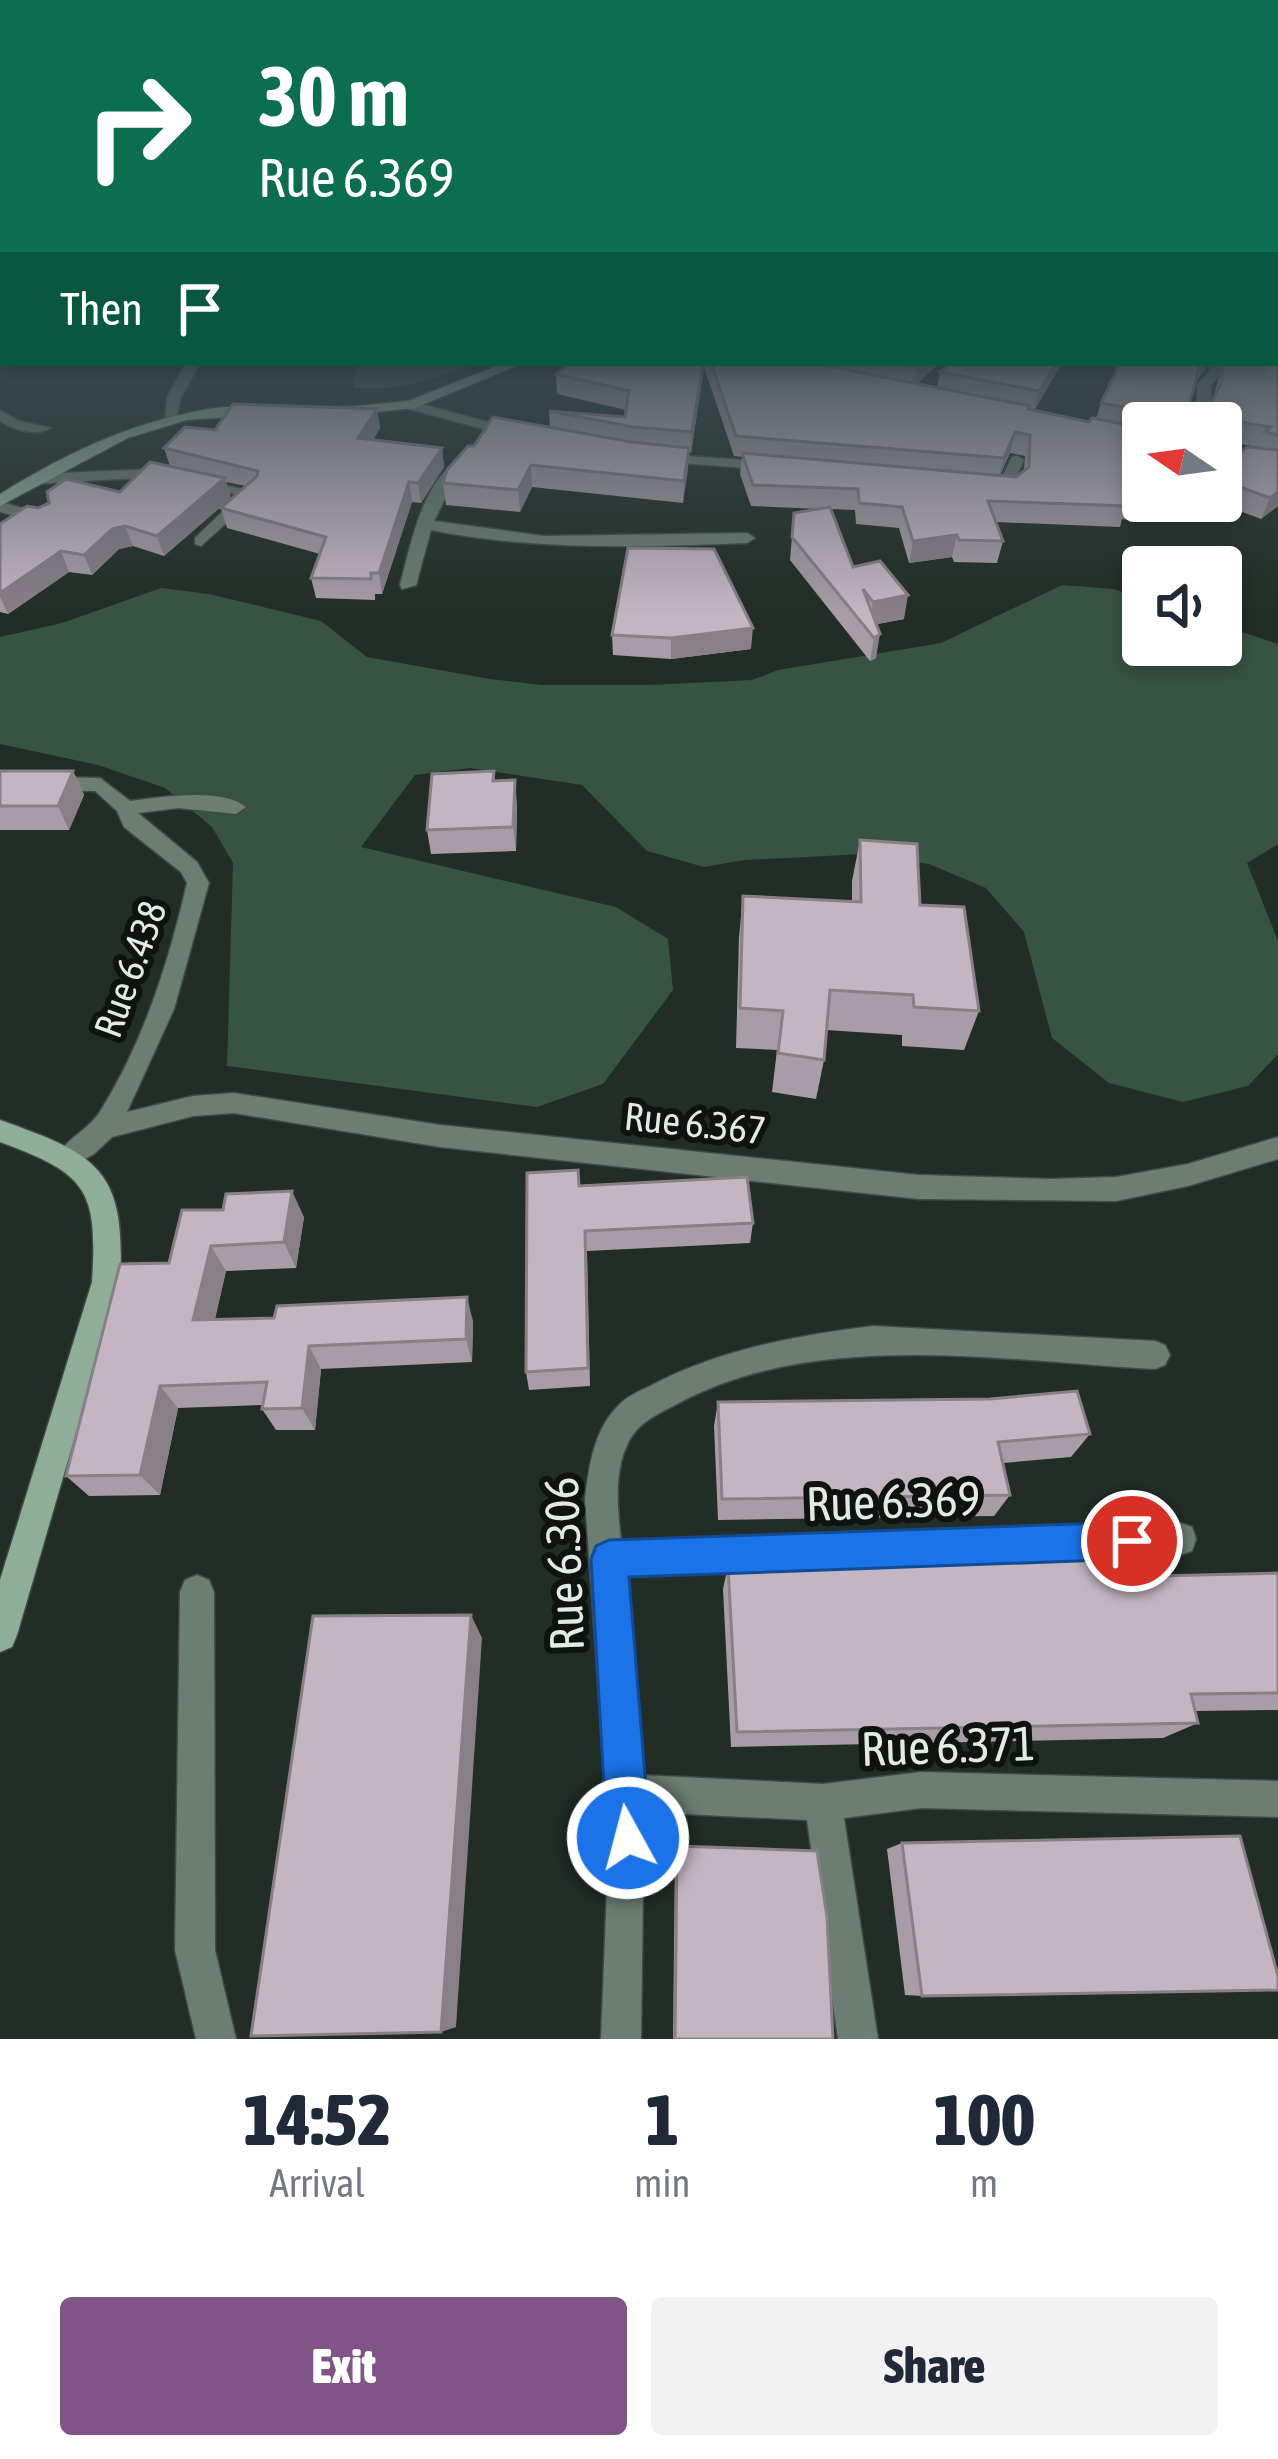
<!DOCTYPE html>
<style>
:root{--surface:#fff;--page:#f2f2f3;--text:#1f2937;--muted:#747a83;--accent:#815487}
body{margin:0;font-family:"Asap Condensed",sans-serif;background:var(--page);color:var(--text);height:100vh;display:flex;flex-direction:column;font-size:45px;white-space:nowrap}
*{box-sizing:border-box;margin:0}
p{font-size:39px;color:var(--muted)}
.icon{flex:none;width:66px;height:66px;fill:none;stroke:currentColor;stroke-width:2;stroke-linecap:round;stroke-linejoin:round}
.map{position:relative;height:2039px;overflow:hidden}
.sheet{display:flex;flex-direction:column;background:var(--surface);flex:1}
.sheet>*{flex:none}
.guide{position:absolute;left:0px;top:0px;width:1278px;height:366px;box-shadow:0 6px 18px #0003;background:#0b6e4f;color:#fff;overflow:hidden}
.needle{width:78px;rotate:283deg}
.controls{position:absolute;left:1122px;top:402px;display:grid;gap:24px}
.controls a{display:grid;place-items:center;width:120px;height:120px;border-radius:12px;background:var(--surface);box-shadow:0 6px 18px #0003;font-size:60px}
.pin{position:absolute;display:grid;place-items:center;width:102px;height:102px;color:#fff;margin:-51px;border:6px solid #fff;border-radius:50%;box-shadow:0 3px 12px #0007}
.me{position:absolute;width:132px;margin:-66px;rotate:353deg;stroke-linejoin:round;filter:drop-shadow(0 0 9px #0008)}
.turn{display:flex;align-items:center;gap:42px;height:252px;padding:0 60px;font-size:54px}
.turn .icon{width:156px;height:156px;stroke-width:2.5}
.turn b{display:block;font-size:84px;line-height:102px}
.then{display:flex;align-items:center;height:114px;padding:0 60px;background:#0003;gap:24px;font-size:45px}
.eta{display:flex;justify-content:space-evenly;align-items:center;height:204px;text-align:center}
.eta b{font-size:72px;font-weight:800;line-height:84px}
.primary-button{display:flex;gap:24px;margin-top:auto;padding:24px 60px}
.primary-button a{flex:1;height:138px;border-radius:12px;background:var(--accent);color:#fff;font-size:48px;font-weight:800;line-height:138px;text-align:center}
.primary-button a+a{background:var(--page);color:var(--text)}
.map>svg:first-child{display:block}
.green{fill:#375342}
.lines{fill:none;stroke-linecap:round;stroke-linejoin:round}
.street-casing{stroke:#404b44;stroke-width:3}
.secondary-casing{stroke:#404b44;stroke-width:3}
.street{fill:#6b7e71;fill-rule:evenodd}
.secondary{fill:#8fae9a;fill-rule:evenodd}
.wall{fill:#a89da6;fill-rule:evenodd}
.shaded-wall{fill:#887f87}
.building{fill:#c3b6c1;stroke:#887f87;stroke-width:3}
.route{fill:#1a73e8;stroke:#114b97;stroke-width:3}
.labels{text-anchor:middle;stroke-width:12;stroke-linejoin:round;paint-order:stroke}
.street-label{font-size:39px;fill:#e2eae5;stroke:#0e1310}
.near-street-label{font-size:48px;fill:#e2eae5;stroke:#0e1310}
</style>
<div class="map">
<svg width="1278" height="2039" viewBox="0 0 1278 2039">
<rect width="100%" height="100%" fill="#212d25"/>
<g class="green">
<path d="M362,363H474C433,380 400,391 355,388L352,380Z"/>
<path d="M1062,585L1113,589L1143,599V645H1221V625L1278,644V844L1247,863L1278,941V1054L1248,1086L1183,1102L1109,1083L1052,1038L1024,932L986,888L929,864L865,854L745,860L704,867L647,851L582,785L470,768L415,775L361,847L616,907L668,939L673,990L603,1084L537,1107L227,1066L233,863L212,827L165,788L98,765L0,744V637L62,623L161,588L209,594L321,621L367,657L490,679L541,685H648L752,680L778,670L941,643Z"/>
</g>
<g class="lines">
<g class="street-casing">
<g id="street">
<path d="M186,363H200L181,397L177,416L165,419L167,397Z"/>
<path d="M1205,363H1219L1225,370L1211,385V399L1199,423H1185L1197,399V384L1211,370Z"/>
<path d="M410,401L522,431L524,434L517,438L405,408L403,405Z"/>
<path d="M0,410L19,421L51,428C37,437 13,430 0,421Z"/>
<path d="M1221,452L1278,461V469L1221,460Z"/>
<path d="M658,454L773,462L780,466L773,470L653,461V455Z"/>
<path d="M1017,456L1024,460L1017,475L1016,492L987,493V487L1003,485V475L1012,457Z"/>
<path d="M461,458L468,462L449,490L434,521L544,536L747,533L755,538L747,543C641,547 536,551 431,530L416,585L402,589L400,585C411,544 422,481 461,458Z"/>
<path d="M155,469L259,493L201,546L195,544V538L240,495L155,477L34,484L26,479L34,474Z"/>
<path d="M0,502L53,516L55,519L47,524L0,512Z"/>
<path d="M0,776L100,778L130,801C160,797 223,787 246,807L236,814L178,808L138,813L197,862L209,883L174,1009L127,1112L193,1096L234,1093L440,1125L919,1175L1051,1179L1116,1177L1188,1164L1278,1137V1159L1188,1186L1116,1201L919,1199L440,1147L234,1113L193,1116L112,1137L94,1154L70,1167L61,1164L57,1156C67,1138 90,1129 101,1110C144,1041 169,961 187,883L181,872L124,827L117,811L95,791L0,790Z"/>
<path d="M873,1326L1155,1341L1165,1345L1170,1355L1165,1365L1155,1369C1003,1361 816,1328 677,1404C658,1414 638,1422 628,1443C613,1473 618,1510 621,1542L1180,1523L1192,1527L1196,1539L1192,1551L1180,1555L624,1575L641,1775L823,1784L921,1772L1278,1781V1817L921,1808L844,1818L878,2039H838L807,1820L644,1812L641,2039H601L609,1838L585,1499C589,1466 594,1429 619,1405C627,1396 640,1391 650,1386C720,1349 795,1336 873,1326Z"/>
<path d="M197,1575L209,1580L214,1592L215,1950L236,2039H196L175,1950L180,1592L185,1580Z"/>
</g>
</g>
<g class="secondary-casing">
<g id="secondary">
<path d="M504,363H523L415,408L347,415L340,411L347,407L408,401Z"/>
<path d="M222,407H258L265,411L258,415L187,420L128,438L0,506V494C70,451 139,418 222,407Z"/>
<path d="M0,1120C100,1155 126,1171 120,1282L17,1635L12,1647L0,1652V1580L92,1282C98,1189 87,1174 0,1142Z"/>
</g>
</g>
<use href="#street" class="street"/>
<use href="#secondary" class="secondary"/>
</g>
<g class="wall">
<path d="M1275,328H1278V506L1261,519L1213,501H1221V468L1259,447L1221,441V423H1143V501L1136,521L1122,519L1120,527L996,522L1003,541L997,563L954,562L952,557L909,563L899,528L856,524L855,510L831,509L853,567L904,619L876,624V658L870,661L790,560L794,513L820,509L751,506L740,474L742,457L734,456L704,367L691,453L689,452L683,503L532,487L520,512L446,505L443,483L474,446L550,428L549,411L625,417L626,410L557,394L556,374L571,363H939L917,384L937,388L940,372L1062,363L1034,411L1089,422L1096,418L1101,403L1120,363H1207L1205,370L1196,381L1189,406L1210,405L1215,395L1216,387L1223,367L1275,363ZM1010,453L1025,456L1024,471L1016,477L1000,476Z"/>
<path d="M377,409L380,428L373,440L442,448L444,467L421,503L412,502L382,594H375V600L316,598L311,578L320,554L227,528L221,508L246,486L226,482L231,498L164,556L133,546L119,549L92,575L69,572L8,614L0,612V524L49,503L120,492L170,466L164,448L215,430Z"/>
<path d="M714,549L751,649L671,659L613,655L612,635Z"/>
<path d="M0,771H73L84,795L69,830H0Z"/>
<path d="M494,771L495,781L517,804L516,851L431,854L427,830Z"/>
<path d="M860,840L920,905L979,1011L964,1050L902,1046V1035L826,1030L824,1060L816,1099L772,1092L777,1050L736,1048L739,937L743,896L852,901V881Z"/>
<path d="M580,1185L753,1223L750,1243L587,1251L590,1386L529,1390L526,1372Z"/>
<path d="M182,1210L304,1217L296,1268L226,1271L215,1319L473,1321L472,1362L321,1369L315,1430H276L262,1409L263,1405L178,1408L160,1495L89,1496L66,1476L169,1263Z"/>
<path d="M718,1402L1090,1434L1071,1457L1003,1463L1010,1495L994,1516L718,1520L714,1426Z"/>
<path d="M728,1566L1158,1576L1278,1573V1710L1195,1711L1198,1723L1163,1738L731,1747L723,1589Z"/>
<path d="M902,1843L922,1996L905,1995L887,1849Z"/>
<path d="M677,1846L833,2039H673L675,1852Z"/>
</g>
<g class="shaded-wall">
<path d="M703,363H704V367L691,453L692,432Z"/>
<path d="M921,363H939L913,388L916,368Z"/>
<path d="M1056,363H1062L1034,411L1039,391Z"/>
<path d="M1200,363H1207L1205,370L1192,384Z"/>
<path d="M377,409L380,428L362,457L358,438Z"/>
<path d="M1015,432L1010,453L998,479L1004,458Z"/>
<path d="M442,448L444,467L421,503L418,483Z"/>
<path d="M689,448L688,470L683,503L684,481Z"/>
<path d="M531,465L532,487L520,512L518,490Z"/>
<path d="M225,478L231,498L164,556L157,536Z"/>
<path d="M409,482L412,502L382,594L379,573Z"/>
<path d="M1278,492V506L1261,519L1270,498Z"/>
<path d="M125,526L133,546L119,549L92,575L84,555L112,529Z"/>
<path d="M957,535L952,557L909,563L913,541Z"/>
<path d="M61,551L69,572L8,614L0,597V593Z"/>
<path d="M908,595L904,619L869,626L873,602Z"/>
<path d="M753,628L751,649L671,659V638Z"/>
<path d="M880,634L876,658L870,661L874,638Z"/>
<path d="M73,771L84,795L69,830L58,806Z"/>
<path d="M515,780L517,804L516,851L513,827Z"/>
<path d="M292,1191L304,1217L296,1268L284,1242Z"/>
<path d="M211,1246L226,1271L209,1344L193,1320Z"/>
<path d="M467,1297L473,1321L472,1362L466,1339Z"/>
<path d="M309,1346L321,1369L315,1430L302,1408Z"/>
<path d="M160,1386L178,1408L160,1495L140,1475Z"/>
<path d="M471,1615L482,1638L456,2027L441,2032Z"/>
</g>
<g class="building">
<path d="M1275,356L1278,357V435L1265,432L1271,427L1186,413L1182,423H1154L1151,412L1101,403L1120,363H1200L1189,406L1210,405L1222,381L1223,367L1225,363H1275Z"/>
<path d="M571,363H703L692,432L633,427L549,411L625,417L629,391L556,374Z"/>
<path d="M711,363H812L1030,406L1028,409L1089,422L1092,418L1143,428V499L1124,498L1127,506L988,501L1003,541L959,540L957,535L913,541L902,507L859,503L858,489L753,485L742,453L1016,477L1029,467L1030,435L1015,432L1004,458L736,436Z"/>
<path d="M889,363H921L916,368Z"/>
<path d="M950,363H1056L1039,391L940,372Z"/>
<path d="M233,404L377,409L358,438L442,448L418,483L409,482L379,573H371V579L311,578L326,537L221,508L257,476L258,471L164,448L185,427L215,430Z"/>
<path d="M493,417L631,442L689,448L684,481L531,465L518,490L443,483L447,470L468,446H474Z"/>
<path d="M1247,447L1278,450V492L1270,498L1221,480V468Z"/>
<path d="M150,462L225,478L157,536L125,526L112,529L84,555L61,551L0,593V524L27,506L38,508L49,503L47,492L66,479L120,492Z"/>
<path d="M830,507L853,567L880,561L908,595L873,602L863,589L880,634L874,638L792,537L794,513Z"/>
<path d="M628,548L714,549L753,628L671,638L612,635Z"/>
<path d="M0,771H73L58,806H0Z"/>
<path d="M494,771L493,781L515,780L513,827L427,830L432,774Z"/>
<path d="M860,840L917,844L920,905L964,907L979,1011L914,1007L913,995L830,990L824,1060L778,1053L783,1011L740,1008L743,896L861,902Z"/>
<path d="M578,1170L579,1186L747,1177L753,1223L585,1231L588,1368L526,1372L527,1173Z"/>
<path d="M292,1191L284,1242L211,1246L193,1320L274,1318L277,1306L467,1297L466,1339L309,1346L302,1408L262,1409L267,1382L160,1386L140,1475L66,1476L120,1264L169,1263L182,1210H223L226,1194Z"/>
<path d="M1077,1391L1090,1434L998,1442L1010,1495L722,1499L718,1402L990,1399Z"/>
<path d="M1153,1558L1158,1576L1278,1573V1693L1191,1694L1198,1723L737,1732L728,1566Z"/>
<path d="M471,1615L441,2032L251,2036L313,1616Z"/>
<path d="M1240,1836L1278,1976V1990L922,1996L902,1843Z"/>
<path d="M677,1846L817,1851L827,1917L833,2039H675Z"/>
</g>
<linearGradient id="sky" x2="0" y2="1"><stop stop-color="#121914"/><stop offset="0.53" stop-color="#3d4c51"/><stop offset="1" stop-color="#3d4c51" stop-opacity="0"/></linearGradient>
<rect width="1278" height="614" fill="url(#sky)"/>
<path class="route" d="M1132,1522L1145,1528L1150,1541L1145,1554L1132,1559L629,1577L650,1838L644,1853L628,1859L613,1853L607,1838L591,1559L596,1546L609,1540Z"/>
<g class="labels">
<g class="street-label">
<text transform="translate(130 969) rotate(-70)" y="14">Rue 6.438</text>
<text transform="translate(695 1123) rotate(6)" y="14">Rue 6.367</text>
</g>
<g class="near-street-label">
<text transform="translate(893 1501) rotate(-2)" y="17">Rue 6.369</text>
<text transform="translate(564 1564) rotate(-92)" y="17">Rue 6.306</text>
<text transform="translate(948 1746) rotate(-2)" y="17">Rue 6.371</text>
</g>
</g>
</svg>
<div class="controls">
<a><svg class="needle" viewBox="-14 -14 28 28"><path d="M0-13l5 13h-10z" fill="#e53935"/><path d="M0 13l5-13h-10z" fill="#747a83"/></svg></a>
<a><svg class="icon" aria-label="sound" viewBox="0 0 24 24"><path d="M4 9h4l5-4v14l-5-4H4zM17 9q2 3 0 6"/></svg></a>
</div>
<div class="pin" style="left:1132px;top:1541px;background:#d93025"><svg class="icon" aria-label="arrive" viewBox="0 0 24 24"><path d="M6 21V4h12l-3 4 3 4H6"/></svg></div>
<svg class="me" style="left:628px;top:1838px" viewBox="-20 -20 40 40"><circle r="17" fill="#1a73e8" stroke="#fff" stroke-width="3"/><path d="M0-11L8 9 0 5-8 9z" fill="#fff"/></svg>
<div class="guide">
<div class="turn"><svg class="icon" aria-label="right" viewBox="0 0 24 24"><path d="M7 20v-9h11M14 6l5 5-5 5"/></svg><div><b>30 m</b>Rue 6.369</div></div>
<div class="then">Then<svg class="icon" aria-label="arrive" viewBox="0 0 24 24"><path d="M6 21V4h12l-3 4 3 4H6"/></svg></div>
</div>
</div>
<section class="sheet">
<div class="eta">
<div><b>14:52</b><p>Arrival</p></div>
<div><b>1</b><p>min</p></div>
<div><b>100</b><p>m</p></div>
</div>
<div class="primary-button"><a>Exit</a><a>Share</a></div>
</section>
